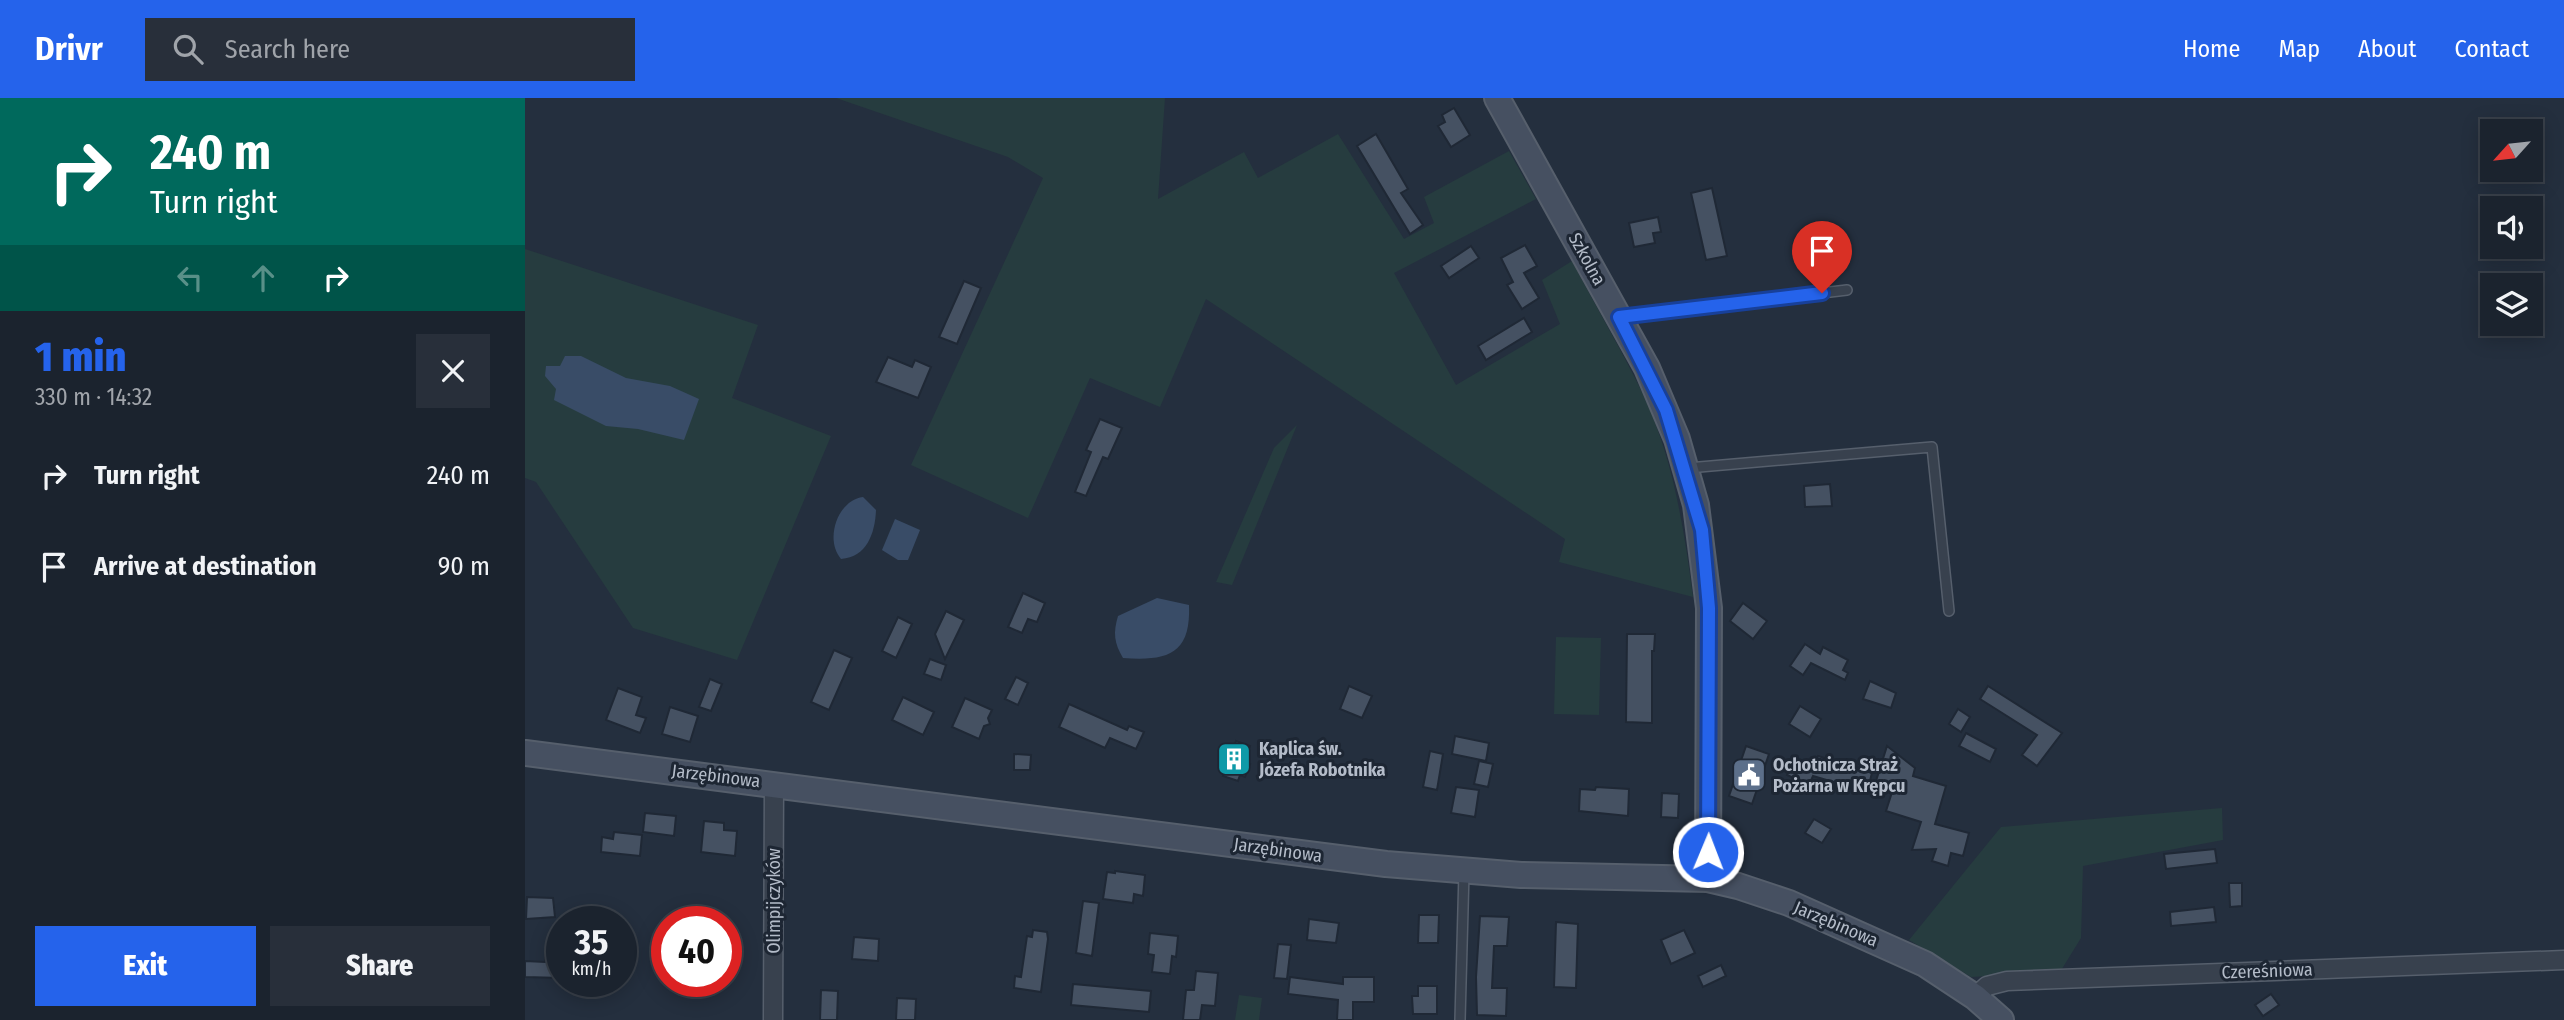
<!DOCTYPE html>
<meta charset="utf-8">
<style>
:root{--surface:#1b232e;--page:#282f3a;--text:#f1f3f6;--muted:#a0a4aa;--line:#39404a;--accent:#2563eb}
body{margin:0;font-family:"Fira Sans Condensed",sans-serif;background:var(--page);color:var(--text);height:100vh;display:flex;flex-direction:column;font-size:26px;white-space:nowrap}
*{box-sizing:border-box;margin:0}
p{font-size:23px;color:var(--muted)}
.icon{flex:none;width:38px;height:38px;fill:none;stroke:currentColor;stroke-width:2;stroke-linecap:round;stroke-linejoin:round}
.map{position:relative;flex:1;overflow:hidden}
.details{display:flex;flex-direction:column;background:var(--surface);width:525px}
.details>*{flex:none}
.hud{background:#00695c;color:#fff;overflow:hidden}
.needle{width:46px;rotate:243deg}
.fabs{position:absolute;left:1955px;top:21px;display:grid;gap:14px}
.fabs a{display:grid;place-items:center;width:63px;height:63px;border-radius:0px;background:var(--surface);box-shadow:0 4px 18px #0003,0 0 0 2px var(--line);font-size:35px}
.speed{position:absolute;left:21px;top:808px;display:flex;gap:14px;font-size:35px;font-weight:700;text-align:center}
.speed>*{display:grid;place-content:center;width:91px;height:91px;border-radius:50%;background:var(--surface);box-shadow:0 4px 18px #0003,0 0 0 2px var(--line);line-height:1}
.speed small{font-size:18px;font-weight:400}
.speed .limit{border:10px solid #d22;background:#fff;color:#111}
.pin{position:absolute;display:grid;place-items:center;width:60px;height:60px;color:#fff;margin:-72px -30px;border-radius:50% 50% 50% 0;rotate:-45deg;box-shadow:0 0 7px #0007}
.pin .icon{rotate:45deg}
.me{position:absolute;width:77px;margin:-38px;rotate:1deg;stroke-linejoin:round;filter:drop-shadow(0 0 5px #0008)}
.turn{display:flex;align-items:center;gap:24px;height:147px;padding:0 35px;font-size:32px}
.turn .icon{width:91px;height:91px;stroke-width:2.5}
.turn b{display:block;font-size:49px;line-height:60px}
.lanes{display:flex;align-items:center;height:66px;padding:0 35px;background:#0003;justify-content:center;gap:35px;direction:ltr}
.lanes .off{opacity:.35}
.round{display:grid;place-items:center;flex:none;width:74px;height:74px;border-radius:0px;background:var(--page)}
.summary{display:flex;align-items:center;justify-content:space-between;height:119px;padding:0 35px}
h1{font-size:42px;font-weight:800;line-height:52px;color:var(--accent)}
.cta{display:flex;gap:14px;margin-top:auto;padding:14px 35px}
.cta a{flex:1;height:80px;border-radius:0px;background:var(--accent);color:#fff;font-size:28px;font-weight:800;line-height:80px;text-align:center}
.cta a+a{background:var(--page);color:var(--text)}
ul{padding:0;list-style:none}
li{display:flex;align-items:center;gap:21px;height:91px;padding:0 35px}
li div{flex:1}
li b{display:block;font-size:26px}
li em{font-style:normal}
header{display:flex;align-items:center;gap:42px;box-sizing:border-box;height:98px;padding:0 35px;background:var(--accent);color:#fff}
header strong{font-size:33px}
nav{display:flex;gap:38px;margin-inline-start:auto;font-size:24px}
.search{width:490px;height:63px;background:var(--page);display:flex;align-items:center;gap:18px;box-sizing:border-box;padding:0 24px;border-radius:0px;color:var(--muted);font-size:26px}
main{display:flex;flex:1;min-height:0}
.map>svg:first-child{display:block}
.green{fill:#263c3f}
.water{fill:#394c67}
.building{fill:#455162;stroke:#1f2835;stroke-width:2}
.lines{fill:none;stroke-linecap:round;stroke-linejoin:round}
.lane-casing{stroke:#565f6c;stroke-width:12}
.street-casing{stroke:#565f6c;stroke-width:21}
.secondary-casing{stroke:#565f6c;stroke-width:28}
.lane{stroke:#38414e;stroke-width:9}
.street{stroke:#38414e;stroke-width:18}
.secondary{stroke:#465061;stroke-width:24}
.route-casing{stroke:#184099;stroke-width:18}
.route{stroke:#2563eb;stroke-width:12}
.labels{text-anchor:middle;stroke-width:6;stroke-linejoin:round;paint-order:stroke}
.street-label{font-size:18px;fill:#b4bcc9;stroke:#1d2633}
.poi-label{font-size:18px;font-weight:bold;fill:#b4bcc9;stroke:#1d2633;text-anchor:start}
</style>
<header>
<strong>Drivr</strong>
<div class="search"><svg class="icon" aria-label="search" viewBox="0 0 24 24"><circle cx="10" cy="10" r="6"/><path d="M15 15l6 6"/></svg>Search here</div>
<nav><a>Home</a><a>Map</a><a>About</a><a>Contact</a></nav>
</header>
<main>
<section class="details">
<div class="hud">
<div class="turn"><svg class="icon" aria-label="right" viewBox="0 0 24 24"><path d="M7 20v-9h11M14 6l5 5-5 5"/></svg><div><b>240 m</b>Turn right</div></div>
<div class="lanes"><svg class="icon off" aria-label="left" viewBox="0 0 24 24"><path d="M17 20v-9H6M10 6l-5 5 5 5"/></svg><svg class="icon off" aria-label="ahead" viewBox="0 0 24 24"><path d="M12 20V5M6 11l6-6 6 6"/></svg><svg class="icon" aria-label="right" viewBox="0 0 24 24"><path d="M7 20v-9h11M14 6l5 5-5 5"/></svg></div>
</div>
<div class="summary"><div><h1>1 min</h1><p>330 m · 14:32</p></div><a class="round"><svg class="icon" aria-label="close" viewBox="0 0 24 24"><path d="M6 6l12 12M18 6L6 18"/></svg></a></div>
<ul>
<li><svg class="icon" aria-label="right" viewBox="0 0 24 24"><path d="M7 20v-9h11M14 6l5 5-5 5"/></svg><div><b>Turn right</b></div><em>240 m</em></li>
<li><svg class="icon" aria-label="arrive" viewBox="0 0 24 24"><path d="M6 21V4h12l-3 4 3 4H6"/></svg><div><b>Arrive at destination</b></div><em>90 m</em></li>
</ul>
<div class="cta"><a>Exit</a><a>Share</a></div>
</section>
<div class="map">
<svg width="2039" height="922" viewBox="0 0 2039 922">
<rect width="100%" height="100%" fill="#242f3e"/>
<g class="green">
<path d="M311,0H640L633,101L719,54L733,80L813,36L879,141L909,125L899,99L984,53L1011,101L869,175L931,287L1035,226L1017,182L1047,163C1070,207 1096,251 1118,296C1148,360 1159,430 1168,499L1034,464L1040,441L681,201L635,309L565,280L503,420L386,367L518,80L483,59Z"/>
<path d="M0,151L233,227L207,300L306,338L212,562L108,530L11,384L0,380Z"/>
<path d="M772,327L707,487L691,484L749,350Z"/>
<path d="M1031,539L1076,540L1074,617L1029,616Z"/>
<path d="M1697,710L1698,742L1558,768L1556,840L1535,874L1446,879L1384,842L1476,729Z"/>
<path d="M714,897L737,900L734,922H710Z"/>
</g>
<g class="water">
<path d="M40,258H56L101,280L145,288L174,301L159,342L113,331L81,328L29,302L31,291L20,278L21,268H35Z"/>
<path d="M338,399L351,412C350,435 342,459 316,461C299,441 313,402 338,399Z"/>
<path d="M370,421L395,432L383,462H373L357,452Z"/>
<path d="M632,500L664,507C666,557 642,563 598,560C589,545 588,535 593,518Z"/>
</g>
<g class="building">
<path d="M929,10L945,37L926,49L913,28L920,24L917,17Z"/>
<path d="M851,36L883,91L876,95L898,127L885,136L832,48Z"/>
<path d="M1187,90L1202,158L1181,162L1166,95Z"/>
<path d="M1133,119L1136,134L1128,135L1130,145L1109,149L1104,125Z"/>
<path d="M1309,140H1316L1318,162L1276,165L1274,144Z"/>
<path d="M1000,147L1012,168L999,175L1014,200L997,211L982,187L988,184L976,160Z"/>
<path d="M946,148L954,160L924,180L916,168Z"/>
<path d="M439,183L456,190L432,246L414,239Z"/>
<path d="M999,220L1007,234L961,262L953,248Z"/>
<path d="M363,259L387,269L390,262L406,269L393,300L351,284Z"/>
<path d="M575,321L597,330L583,361L578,359L561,398L550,394L566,354L561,352Z"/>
<path d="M1305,386L1307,408L1280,409L1279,388Z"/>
<path d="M498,495L520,505L512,524L503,521L497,535L483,529Z"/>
<path d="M1218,505L1242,523L1228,541L1205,523Z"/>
<path d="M421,513L439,522L420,561L410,536Z"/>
<path d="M373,519L387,526L371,560L357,553Z"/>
<path d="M1102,536H1130L1129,553H1127V625L1101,624Z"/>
<path d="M1280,546L1295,556L1298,549L1323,562L1318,572L1323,575L1320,582L1286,565L1278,577L1265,568Z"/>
<path d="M309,552L327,560L304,612L286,604Z"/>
<path d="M405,561L421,567L416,582L399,576Z"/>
<path d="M491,579L503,585L493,607L480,601Z"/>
<path d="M185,581L197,586L186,613L174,609Z"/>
<path d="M1345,583L1371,595L1366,610L1338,601Z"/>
<path d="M824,588L847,598L837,620L815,611Z"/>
<path d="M1463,588L1537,635L1512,668L1497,657L1512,637L1455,601Z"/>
<path d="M93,590L117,599L111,617L121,620L115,635L81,622Z"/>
<path d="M378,599L409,614L398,637L367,622Z"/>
<path d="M440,600L467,612L463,620L465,626L459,628L454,641L427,629Z"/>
<path d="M544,606L602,632L604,628L619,634L611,651L585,640L580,650L534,629Z"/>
<path d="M1275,608L1296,621L1285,639L1264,626Z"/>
<path d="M145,609L173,618L165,644L137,636Z"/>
<path d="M1433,611L1445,619L1436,634L1424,626Z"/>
<path d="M1441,635L1471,651L1465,664L1434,648Z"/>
<path d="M930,638L964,645L961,663L927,656Z"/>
<path d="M711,643L725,648L719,664L725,666L720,679L715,677L713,683L698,678L701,672L695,670L699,657L705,659Z"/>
<path d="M1221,648L1244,656L1227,706L1204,698Z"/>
<path d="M1362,648L1390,670L1388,678L1421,688L1410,726L1444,735L1438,758L1426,755L1423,768L1407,763L1411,751L1387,752L1396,724L1361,713L1369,688L1351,683Z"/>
<path d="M905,653L918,656L912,692L898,689Z"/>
<path d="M489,656L506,657L505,672H489Z"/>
<path d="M1293,658L1347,675L1342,694L1288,678L1284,687L1262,677L1268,664L1288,673Z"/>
<path d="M954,663L968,666L963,689L949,686Z"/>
<path d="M931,689L954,692L950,719L926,715Z"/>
<path d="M1071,689L1104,691L1103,718L1054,713L1055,691L1070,692Z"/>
<path d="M1137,695L1154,696L1153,720L1136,719Z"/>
<path d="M120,715L151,718L149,738L118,734Z"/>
<path d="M1289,721L1306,731L1297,745L1280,735Z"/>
<path d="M179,723L199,725V732L212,733L210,758L176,754Z"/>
<path d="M89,734L117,737L115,758L76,754L77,739L88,741Z"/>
<path d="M1690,751L1692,765L1641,771L1639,756Z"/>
<path d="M590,773L620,777L618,798L609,796L608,805L578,801L582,774L590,775Z"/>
<path d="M1704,785H1717V808L1705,809Z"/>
<path d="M2,799L28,800L30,819L1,821Z"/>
<path d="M558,803L574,805L567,858L551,855Z"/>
<path d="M1689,809L1691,824L1646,828L1645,814Z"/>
<path d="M894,817H914L913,845H893Z"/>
<path d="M955,818L984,819L982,848H969L967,890H982L981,918L952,917L951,879Z"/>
<path d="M784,821L814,825L811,845L782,842Z"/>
<path d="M1031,824L1053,826L1051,890L1029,889Z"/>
<path d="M508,832L522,834L523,841L516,894L489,890L490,878L496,879L502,838L507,839Z"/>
<path d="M1159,832L1170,855L1146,866L1136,842Z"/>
<path d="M625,835L653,838L651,859L647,858L645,876L627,874L629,857L623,856Z"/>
<path d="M329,839L354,841L353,863L327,861Z"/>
<path d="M753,846L766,847L762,881L749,880Z"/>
<path d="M21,849L37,850L36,880L0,879V863L20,864Z"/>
<path d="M1196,867L1201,878L1178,889L1173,878Z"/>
<path d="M671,873L693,875L690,908L677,907L675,922H658L661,892H669Z"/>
<path d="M765,879L818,886V879H849V904H828V922H812L813,902L763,896Z"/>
<path d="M548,886L626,893L624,914L546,907Z"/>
<path d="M893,888H912V916H888L887,898H893Z"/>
<path d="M296,892L313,893L312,922H295Z"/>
<path d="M1746,896L1754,907L1738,918L1730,907Z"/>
<path d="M372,900L391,901L390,922H371Z"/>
</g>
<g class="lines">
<g class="lane-casing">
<g id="lane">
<path d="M1096,219L1322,192"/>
<path d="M1163,370L1407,349L1424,513"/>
<path d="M935,922L939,774"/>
</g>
</g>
<g class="street-casing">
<g id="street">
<path d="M1450,899L1462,888L1482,883L2039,862"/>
<path d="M248,922L249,685"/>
</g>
</g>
<g class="secondary-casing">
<g id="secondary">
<path d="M972,0L1122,270L1152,341L1171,407L1184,510L1183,781"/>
<path d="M0,655L861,766L996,777L1183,781L1213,788L1264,805L1400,866L1450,899L1476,922"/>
</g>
</g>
<use href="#lane" class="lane"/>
<use href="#street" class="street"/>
<use href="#secondary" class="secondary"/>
</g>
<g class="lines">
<g class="route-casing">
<path id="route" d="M1183,754L1184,510L1177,432L1141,312L1094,219L1297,195"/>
</g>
<use href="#route" class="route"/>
</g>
<defs>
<g id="building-square" transform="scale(1.75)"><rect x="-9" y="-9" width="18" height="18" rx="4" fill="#0f9aa8" stroke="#1d2633"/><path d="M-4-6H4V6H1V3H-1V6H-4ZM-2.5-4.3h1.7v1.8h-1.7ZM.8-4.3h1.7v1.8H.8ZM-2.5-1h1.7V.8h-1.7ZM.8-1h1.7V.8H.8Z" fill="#fff"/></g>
<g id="civic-square" transform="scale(1.75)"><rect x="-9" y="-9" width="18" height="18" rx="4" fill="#5c6f8a" stroke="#1d2633"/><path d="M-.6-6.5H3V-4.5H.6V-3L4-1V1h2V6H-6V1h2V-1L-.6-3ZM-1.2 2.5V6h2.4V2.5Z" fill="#fff"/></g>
</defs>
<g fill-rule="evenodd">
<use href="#building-square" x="709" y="661"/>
<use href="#civic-square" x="1224" y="677"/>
</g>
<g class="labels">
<g class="street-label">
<text transform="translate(1062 161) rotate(61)" y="6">Szkolna</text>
<text transform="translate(191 678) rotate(7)" y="6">Jarzębinowa</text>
<text transform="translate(753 752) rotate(8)" y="6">Jarzębinowa</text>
<text transform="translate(249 803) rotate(-90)" y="6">Olimpijczyków</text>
<text transform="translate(1311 826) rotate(23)" y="6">Jarzębinowa</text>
<text transform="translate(1742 873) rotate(-2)" y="6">Czereśniowa</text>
</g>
<g class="poi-label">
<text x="734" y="657">Kaplica św.<tspan x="734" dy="21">Józefa Robotnika</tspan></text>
<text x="1248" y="673">Ochotnicza Straż<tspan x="1248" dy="21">Pożarna w Krępcu</tspan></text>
</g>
</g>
</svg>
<div class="fabs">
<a><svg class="needle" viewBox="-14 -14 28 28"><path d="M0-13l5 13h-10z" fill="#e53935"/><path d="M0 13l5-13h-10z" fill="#a0a4aa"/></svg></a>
<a><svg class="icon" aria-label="sound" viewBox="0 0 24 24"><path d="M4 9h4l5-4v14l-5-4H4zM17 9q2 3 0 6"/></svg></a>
<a><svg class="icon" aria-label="layers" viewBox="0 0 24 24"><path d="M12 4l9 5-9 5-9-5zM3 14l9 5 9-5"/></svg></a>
</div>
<div class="speed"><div>35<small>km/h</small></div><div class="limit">40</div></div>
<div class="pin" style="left:1297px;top:195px;background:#d93025"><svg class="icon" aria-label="arrive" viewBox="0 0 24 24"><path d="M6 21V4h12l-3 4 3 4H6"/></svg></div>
<svg class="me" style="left:1183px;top:754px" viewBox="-20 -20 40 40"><circle r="17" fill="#2563eb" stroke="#fff" stroke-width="3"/><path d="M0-11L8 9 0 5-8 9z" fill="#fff"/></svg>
</div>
</main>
